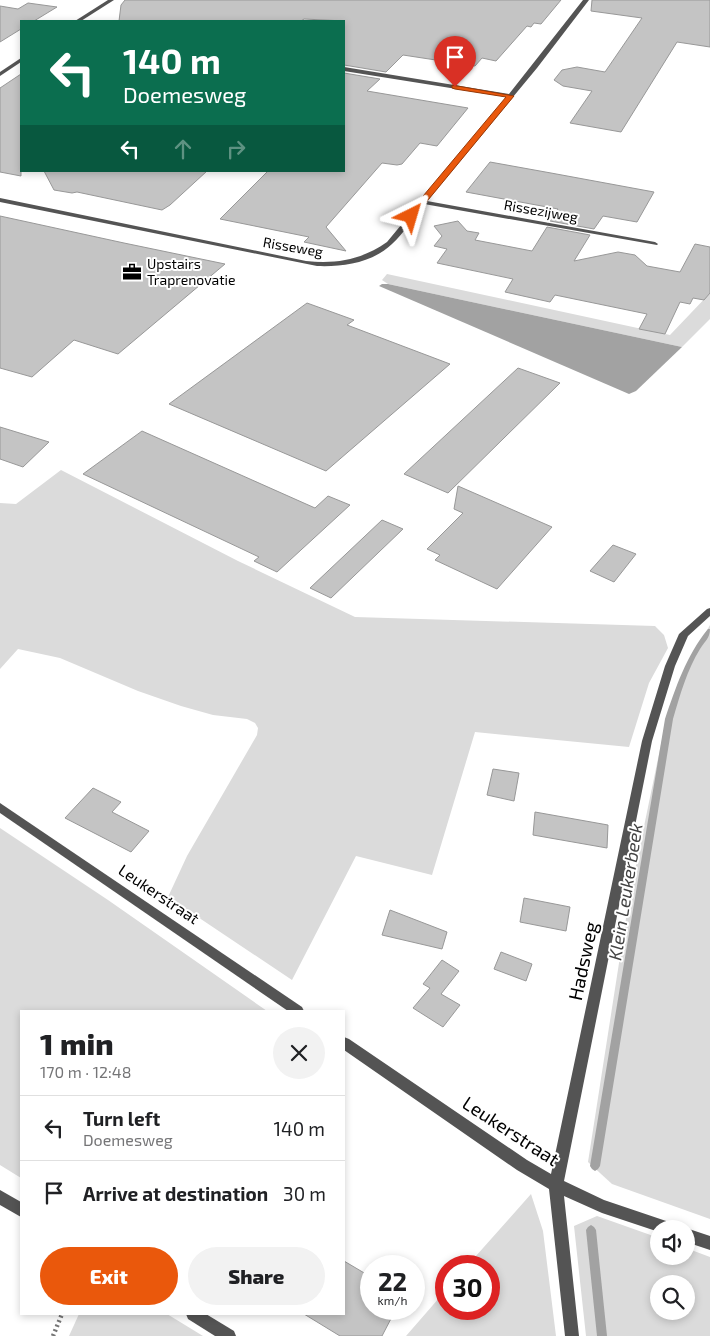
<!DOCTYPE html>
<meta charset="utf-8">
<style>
:root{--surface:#fff;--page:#f2f2f2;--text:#202124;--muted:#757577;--line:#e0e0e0;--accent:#ea580c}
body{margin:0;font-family:"Exo 2",sans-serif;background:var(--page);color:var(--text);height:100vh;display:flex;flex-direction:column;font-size:19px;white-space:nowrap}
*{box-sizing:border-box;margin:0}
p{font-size:16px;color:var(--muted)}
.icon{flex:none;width:28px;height:28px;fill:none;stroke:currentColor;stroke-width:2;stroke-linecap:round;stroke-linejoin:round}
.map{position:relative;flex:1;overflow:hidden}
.drawer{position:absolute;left:20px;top:1010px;width:325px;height:305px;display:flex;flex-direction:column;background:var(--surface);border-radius:0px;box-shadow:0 2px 8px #0003}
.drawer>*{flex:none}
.top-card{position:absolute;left:20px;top:20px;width:325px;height:152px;border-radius:0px;box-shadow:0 2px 8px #0003;background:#0b6e4f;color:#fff;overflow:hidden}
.tools{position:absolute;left:650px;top:1220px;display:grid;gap:10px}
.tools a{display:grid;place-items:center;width:45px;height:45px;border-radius:50%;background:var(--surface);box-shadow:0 2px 8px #0003;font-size:25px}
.speed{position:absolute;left:360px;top:1255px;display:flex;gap:10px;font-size:25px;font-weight:700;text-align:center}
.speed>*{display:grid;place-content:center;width:65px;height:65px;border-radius:50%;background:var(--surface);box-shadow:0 2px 8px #0003;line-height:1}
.speed small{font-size:12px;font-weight:400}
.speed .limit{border:8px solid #d22;background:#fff;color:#111}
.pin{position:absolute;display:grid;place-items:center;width:42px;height:42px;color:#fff;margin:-51px -21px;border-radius:50% 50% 50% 0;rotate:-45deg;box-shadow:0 0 5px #0007}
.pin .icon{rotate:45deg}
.me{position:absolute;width:55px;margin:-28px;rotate:40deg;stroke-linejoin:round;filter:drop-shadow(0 0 4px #0008)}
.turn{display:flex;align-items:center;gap:18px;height:105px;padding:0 20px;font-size:22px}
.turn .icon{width:65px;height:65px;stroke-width:2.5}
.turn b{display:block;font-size:35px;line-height:42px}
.lanes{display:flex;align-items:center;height:48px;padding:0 20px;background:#0003;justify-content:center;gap:25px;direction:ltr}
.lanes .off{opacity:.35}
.round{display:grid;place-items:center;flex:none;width:52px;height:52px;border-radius:26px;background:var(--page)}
.head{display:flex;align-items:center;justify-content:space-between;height:85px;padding:0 20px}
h1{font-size:30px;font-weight:800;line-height:38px}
.cta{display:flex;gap:10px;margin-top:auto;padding:10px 20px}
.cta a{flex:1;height:58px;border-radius:30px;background:var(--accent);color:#fff;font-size:20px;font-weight:800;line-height:58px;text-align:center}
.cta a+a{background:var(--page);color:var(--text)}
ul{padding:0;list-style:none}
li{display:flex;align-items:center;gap:15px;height:65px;padding:0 20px;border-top:1px solid var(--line)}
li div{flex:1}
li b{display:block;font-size:19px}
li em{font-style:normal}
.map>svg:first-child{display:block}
.green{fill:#dbdbdb;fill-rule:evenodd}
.water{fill:#a2a2a2}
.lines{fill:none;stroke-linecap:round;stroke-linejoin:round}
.stream{fill:#a2a2a2;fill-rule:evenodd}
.building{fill:#c4c4c4;stroke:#989898}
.path{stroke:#767676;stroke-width:4.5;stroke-dasharray:2 3;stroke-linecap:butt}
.minor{fill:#545454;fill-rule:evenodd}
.route{fill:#ea580c;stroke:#983908}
.labels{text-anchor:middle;stroke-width:4;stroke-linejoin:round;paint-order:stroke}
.far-street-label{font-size:14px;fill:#000;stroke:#fff}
.far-poi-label{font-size:14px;fill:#000;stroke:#fff;text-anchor:start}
.street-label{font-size:16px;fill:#000;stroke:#fff}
.water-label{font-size:18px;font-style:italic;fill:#434343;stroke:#fff}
.near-street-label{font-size:19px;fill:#000;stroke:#fff}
</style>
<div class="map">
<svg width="710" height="1336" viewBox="0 0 710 1336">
<rect width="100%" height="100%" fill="#fff"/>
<g class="green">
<path d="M387,274L670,335L710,293V319L682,347L388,284L382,280Z"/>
<path d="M61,470L238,561L355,617L655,626L664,635L668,648L649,683L629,747L475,732L432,875L356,856L292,980L168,897L187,856L257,735L258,728L255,723L247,719L213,715L181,706L138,691L60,658L18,649L0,669V503L16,504Z"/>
<path d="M710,625V1219L612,1184L588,1162L629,899L666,720L684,671Z"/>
<path d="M0,828L108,900L267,1011H21V1178L0,1165Z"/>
<path d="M531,1194L543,1231L556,1336H406L446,1290V1309H489V1266H467Z"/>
<path d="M597,1216L659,1238V1256H686V1248L710,1257V1336H586L574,1226ZM659,1284H686V1311H659Z"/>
<path d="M79,1314H167L203,1336H69Z"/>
</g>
<path class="water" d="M382,284H388L682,347L636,391L629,394L379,286Z"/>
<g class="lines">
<g class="stream">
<path d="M708,629H710C710,638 705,641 700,649C687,670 680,695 673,719L600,1166L598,1169L595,1171L592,1169L590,1166L665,719C676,687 686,656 708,629Z"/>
<path d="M591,1225L594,1227L596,1230L607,1336H597L586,1230L588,1227Z"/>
</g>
</g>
<g class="building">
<path d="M125,0H561L541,24L534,23L531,27L527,26L496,61L482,58L475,66L403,55L386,72L344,65V21L304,19L301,21H119L121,5Z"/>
<path d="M592,0H710V47L677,42L621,132L570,123L592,91L563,86L554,80L562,70L577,67L605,72L642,18L591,11Z"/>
<path d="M28,3L57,7L34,21H21V29L0,42V6L18,9Z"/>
<path d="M344,73L380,79L367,91L468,108L437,146L420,143L402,164L397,165L382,163L326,227L346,251L304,242L309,237L220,219L268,171H344Z"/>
<path d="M21,74V176L0,172V88Z"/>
<path d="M490,162L551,173L654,192L637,222L603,216L594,229L550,221L558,209L466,192Z"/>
<path d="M44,171H207L170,205L162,210L77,192L72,193L54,190Z"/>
<path d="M0,216L124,243L225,264L118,354L74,340L32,377L0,368Z"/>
<path d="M458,221L467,231L479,233L475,240L532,251L547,227L590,235L574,261L618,252L635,255L647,266L680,272L695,244L710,247V293L704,300L693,298L690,304L680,302L665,334L639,329L647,314L555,295L550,302L505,292L513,279L437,263L447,249L434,246L442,236L434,226Z"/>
<path d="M307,303L354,320L347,325L450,364L326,471L169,404Z"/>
<path d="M518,368L560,383L448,493L404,474Z"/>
<path d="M0,427L49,442L23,467L0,459Z"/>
<path d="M142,431L315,508L328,496L350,505L277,572L254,561L259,557L83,474Z"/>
<path d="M458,486L552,527L497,589L435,560L440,555L427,549L463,513L454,509Z"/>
<path d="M382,520L403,529L331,598L310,588Z"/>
<path d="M613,545L636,554L614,582L590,571Z"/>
<path d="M493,769L519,773L514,801L487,795Z"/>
<path d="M93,788L121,802L112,812L149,831L131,852L65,818Z"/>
<path d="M535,812L608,825L607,848L533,835Z"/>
<path d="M524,898L570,907L566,931L520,922Z"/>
<path d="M390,910L447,932L442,949L382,935Z"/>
<path d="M501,952L532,964L526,981L494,969Z"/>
<path d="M442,960L459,971L441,994L460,1005L443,1027L413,1008L430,988L423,984Z"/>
<path d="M344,1261L371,1277V1309H396L382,1336H340L304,1314H344Z"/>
</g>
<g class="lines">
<path class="path" d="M53,1336L62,1314"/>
<g class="minor">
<path d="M108,0H114L81,21H75Z"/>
<path d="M583,0H589L537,68L427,201L655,242L658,244L657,245L424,204C414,217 404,233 392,244C372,263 343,267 317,266L0,202V198L306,261C337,264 361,260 387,242L507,97L344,71V67L509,94Z"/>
<path d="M21,58V62L0,76V72Z"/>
<path d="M710,608V616L688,636L675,666L652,741L564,1181L604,1200L675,1224L677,1229H659V1232L602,1213L564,1196L579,1336H565L549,1189L517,1170L344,1050V1037L349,1039L527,1160L551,1174L642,741L665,666L679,634L707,609Z"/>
<path d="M0,803L302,1007L304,1011H288L0,813Z"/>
<path d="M0,1190L21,1202V1217L0,1205Z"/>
<path d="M686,1228L710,1236V1250L686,1242V1229H684Z"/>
<path d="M186,1314H206L234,1331L236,1336H215L188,1319Z"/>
</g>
</g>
<path class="route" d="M452,85L514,96L414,217H408V214L506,97L455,89L452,88Z"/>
<defs>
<g id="office-bare" transform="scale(1.5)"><path d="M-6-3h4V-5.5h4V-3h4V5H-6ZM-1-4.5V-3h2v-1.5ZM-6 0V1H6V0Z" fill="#000" stroke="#fff" stroke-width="2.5" paint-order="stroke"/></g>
</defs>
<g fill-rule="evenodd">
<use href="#office-bare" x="132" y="272"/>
</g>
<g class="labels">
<g class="far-street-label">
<text transform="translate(541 211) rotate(10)" y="5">Rissezijweg</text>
<text transform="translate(293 247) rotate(10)" y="5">Risseweg</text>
</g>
<g class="far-poi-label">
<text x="147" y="269">Upstairs<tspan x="147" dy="16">Traprenovatie</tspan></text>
</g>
<g class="street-label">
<text transform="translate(159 894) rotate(34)" y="6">Leukerstraat</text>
</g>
<g class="water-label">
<text transform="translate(626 892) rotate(-81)" y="6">Klein Leukerbeek</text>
</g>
<g class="near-street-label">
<text transform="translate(583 961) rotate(-78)" y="7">Hadsweg</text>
<text transform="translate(511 1131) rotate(33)" y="7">Leukerstraat</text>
</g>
</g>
</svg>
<div class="tools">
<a><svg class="icon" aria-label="sound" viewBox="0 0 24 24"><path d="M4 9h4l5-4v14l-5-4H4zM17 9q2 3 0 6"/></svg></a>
<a><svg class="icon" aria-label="search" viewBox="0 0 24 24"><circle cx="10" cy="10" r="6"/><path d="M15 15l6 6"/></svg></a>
</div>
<div class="speed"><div>22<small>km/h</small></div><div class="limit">30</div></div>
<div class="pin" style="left:455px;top:87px;background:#d93025"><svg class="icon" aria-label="arrive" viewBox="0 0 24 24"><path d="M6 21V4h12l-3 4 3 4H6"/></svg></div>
<svg class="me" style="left:411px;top:216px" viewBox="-20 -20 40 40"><path d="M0-17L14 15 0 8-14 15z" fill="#ea580c" stroke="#fff" stroke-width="4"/></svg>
<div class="top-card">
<div class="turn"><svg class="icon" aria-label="left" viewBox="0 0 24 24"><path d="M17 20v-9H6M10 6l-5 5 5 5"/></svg><div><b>140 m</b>Doemesweg</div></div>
<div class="lanes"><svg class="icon" aria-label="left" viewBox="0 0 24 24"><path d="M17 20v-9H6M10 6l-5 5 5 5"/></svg><svg class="icon off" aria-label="ahead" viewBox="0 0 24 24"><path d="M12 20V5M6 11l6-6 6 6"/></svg><svg class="icon off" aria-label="right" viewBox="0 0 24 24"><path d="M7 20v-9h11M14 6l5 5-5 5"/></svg></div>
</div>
<section class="drawer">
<div class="head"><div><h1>1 min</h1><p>170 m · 12:48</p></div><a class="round"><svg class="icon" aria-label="close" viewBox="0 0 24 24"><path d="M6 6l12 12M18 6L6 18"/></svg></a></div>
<ul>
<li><svg class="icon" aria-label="left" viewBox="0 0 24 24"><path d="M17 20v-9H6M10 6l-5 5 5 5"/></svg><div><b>Turn left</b><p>Doemesweg</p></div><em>140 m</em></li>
<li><svg class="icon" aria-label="arrive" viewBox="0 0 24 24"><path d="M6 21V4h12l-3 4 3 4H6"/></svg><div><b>Arrive at destination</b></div><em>30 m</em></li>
</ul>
<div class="cta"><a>Exit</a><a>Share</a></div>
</section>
</div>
